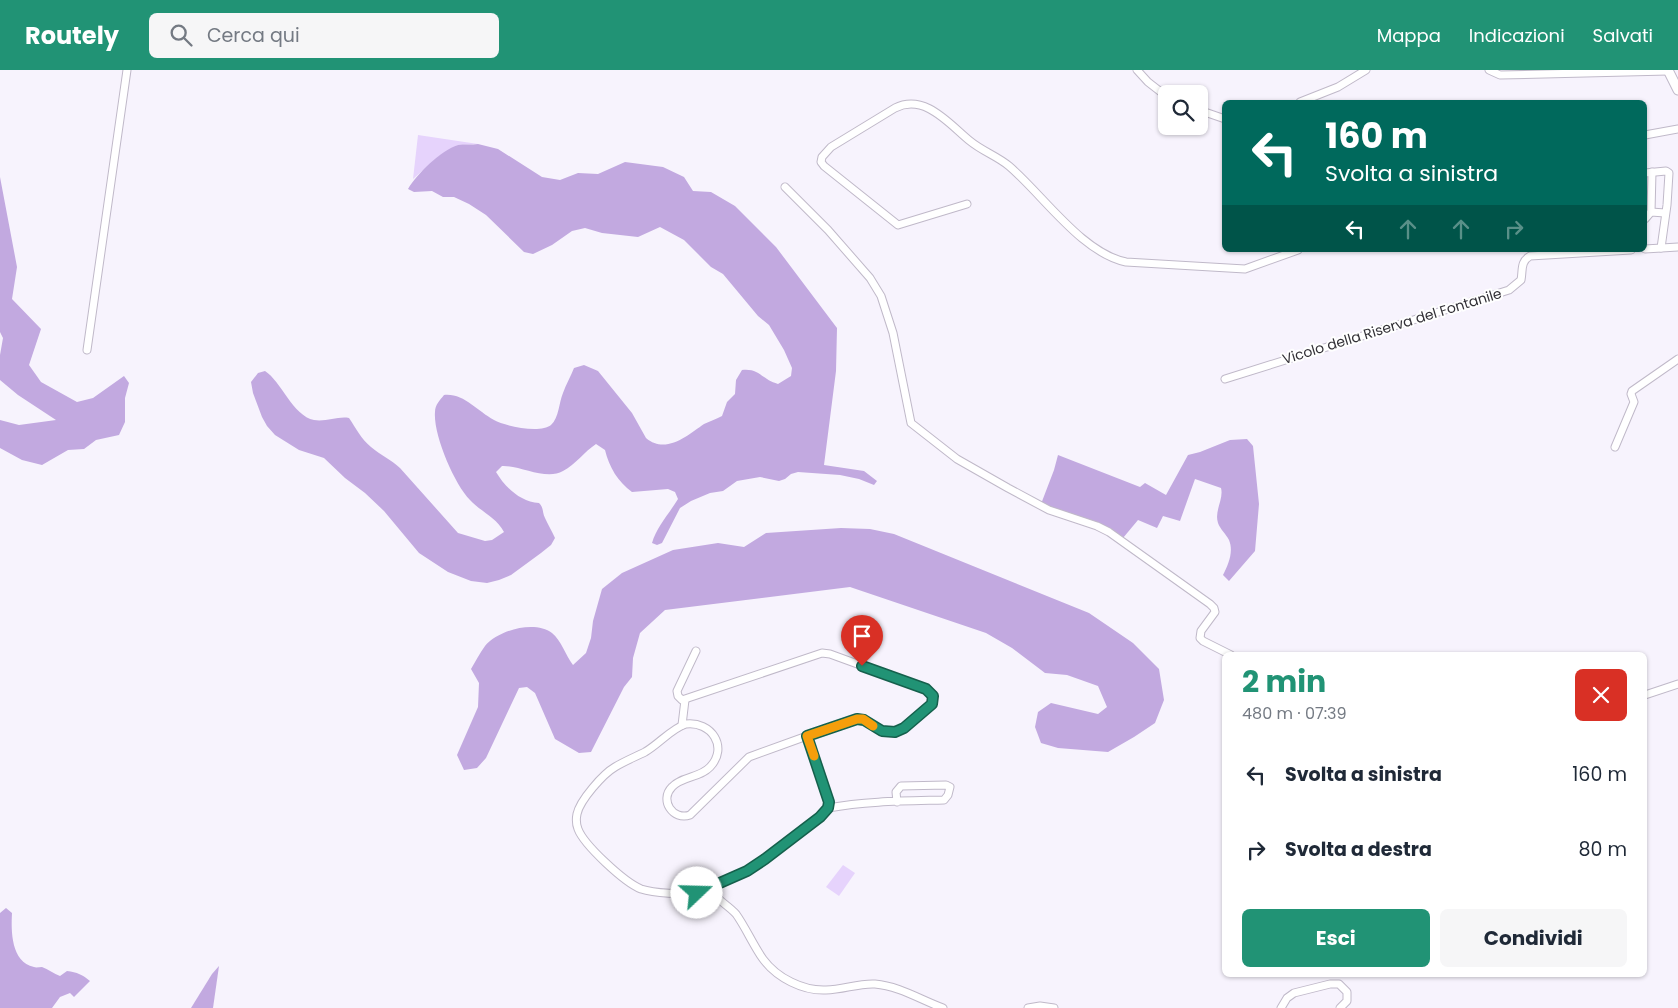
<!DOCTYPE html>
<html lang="it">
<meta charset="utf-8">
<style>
:root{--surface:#fff;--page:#f6f6f7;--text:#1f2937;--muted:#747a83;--accent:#219375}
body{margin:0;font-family:Poppins,sans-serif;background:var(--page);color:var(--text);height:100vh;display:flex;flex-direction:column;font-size:19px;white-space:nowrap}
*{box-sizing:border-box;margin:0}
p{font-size:16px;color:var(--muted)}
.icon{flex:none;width:28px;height:28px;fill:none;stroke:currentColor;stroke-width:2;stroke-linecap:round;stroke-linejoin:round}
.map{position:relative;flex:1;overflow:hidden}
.panel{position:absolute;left:1222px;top:582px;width:425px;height:325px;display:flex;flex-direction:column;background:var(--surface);border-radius:8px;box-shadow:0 1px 4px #0004}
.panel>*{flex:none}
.top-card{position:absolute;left:1222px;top:30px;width:425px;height:152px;border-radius:8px;box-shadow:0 1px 4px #0004;background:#00695c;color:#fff;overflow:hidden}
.fabs{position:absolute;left:1158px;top:15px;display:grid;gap:10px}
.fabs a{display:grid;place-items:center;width:50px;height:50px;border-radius:8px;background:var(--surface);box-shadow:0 1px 4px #0004;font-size:25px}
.pin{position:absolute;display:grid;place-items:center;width:42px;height:42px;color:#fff;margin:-51px -21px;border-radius:50% 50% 50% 0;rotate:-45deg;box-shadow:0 0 5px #0007}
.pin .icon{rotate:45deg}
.me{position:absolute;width:55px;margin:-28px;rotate:69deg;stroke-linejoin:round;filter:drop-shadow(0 0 4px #0008)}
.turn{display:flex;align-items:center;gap:18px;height:105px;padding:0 20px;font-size:22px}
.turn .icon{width:65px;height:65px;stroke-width:2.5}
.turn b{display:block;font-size:35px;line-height:42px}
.lanes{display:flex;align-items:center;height:48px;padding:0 20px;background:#0003;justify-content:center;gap:25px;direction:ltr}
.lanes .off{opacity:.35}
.round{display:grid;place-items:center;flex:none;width:52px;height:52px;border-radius:8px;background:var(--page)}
.summary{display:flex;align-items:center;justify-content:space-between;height:85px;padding:0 20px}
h1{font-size:30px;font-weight:700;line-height:38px;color:var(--accent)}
.action{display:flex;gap:10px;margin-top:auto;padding:10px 20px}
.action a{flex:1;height:58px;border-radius:8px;background:var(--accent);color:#fff;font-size:20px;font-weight:700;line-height:58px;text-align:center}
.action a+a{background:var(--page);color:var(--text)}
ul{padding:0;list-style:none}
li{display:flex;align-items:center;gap:15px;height:75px;padding:0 20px}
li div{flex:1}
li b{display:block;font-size:19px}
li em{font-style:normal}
header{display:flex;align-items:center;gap:30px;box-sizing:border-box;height:70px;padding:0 25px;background:var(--accent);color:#fff}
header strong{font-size:24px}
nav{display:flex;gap:28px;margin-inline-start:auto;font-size:18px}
.search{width:350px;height:45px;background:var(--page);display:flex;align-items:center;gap:12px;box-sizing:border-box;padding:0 18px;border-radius:8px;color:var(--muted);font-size:19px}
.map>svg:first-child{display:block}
.green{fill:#e6d3fc}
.forest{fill:#c2a9e0}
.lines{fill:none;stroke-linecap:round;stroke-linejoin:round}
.minor-casing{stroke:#c0b9c9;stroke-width:9}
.major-casing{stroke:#c0b9c9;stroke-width:11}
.minor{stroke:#fff;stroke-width:7}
.major{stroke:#fff;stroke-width:9}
.route-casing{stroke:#15604c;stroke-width:12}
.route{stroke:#219375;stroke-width:9}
.slow{stroke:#f59e0b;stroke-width:9}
.labels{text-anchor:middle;stroke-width:4;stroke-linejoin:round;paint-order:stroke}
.street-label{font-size:14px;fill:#333137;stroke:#fff}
</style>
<header>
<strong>Routely</strong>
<div class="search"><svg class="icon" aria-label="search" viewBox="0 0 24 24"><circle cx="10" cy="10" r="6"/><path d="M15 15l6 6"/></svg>Cerca qui</div>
<nav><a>Mappa</a><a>Indicazioni</a><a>Salvati</a></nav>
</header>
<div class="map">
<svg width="1678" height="938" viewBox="0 0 1678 938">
<rect width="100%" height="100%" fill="#f7f3fd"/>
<g class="green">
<path d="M418,65L478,74L458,75L439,86L413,109Z"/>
<path d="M843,795L855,803L839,826L826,817Z"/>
</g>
<g class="forest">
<path d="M478,74L498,79L542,107L560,110L578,103L598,104L625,92L663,97L684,107L693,121L711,122L735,136L776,177L837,258L836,301L824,395L864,401L877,411L874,415L859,409L840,405L798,402L791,404L785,409L779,411L760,407L737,411L723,421L710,423L691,431L680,438L662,473L657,475L652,473C657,456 669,444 678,429L675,422L668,419L632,422C618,412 609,397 605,380L596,374C584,382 576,394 563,401C546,411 520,395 502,396L496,402C505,417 520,432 539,433C544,438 542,442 545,448C548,455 552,461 555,468L551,475L541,483L511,505L499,510L487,513L471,511L448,502L419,483L384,441L365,423L345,408L324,388L299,380L275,365L267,356L262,347L253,323L251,312L258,303L265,301C281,311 293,346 314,350C326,352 338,346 349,348C356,358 361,369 371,377C380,385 392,390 400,398L458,463L485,471L492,470L504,462C496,447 481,442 470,430C454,414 433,364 435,342C435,335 440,330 444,325C464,323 477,341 494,350C505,356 540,364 551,355C559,348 559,332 563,323C566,314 571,306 574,298L584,295L598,301L632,343L646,368C666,385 688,365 704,354C710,351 717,349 722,346L727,332L735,324L736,310L742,300C760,298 762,310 778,314L791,306L792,298L784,280L769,255L758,246L723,204L711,197L684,170L660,157L638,167L602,163L585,158L572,161L552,175L533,184L524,182L486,145L469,134L454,127H443L432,121L414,122L408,119C417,104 441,80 458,75C464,74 472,75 478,74Z"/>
<path d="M0,107L17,197L12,229L41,259L29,295L41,312L77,332L93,328L124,306L129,313L125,328V352L119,365L96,370L84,379L68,380L42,395L22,390L0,378V350L19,355L56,350L18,325L0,310V285L3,268L0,262Z"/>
<path d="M1247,369L1253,376L1259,434L1255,481L1229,511L1223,505C1228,495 1234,482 1229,470C1226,464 1220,459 1218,453C1214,441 1224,429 1221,418L1195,409L1180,451L1163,446L1157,458L1138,450L1123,468L1094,451L1041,434L1054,400L1058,385L1140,417L1145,413L1166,425L1188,385L1200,382L1230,370Z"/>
<path d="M841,458L870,459L894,464L1089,543L1133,573L1159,599L1164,630L1155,653L1134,667L1108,682L1058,678L1041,673L1035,657L1038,642L1051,633L1098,644L1107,637L1098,616L1067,605L1045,603L1012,578L986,563L850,517L665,540L640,563L633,588L632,607L624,617L591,682L579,683L555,669L535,623L527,617L519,618L486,688L477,698L464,700L457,685L478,637L479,613L471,599C475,592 480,583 485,576C498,560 535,550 552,563C561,570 566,586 573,595L586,583L591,568L593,551L602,519L622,503L673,480L718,473L744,477L766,463Z"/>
<path d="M6,838L12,843C11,861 11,892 34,897C36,898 39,897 42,897C48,899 54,904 60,906L67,901C77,902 83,905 90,911L74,927L70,923L60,927L52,938H0V843Z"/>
<path d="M219,896L213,938H191L212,904Z"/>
</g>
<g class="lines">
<g class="minor-casing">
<g id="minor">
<path d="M1137,0L1148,12L1166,26"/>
<path d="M1489,0L1500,5L1668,1"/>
<path d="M1300,32L1338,17L1366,0"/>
<path d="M1199,40L1225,49"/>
<path d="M1645,65L1678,59"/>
<path d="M1645,103L1666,101L1669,103L1667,135L1661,178"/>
<path d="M785,117L828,160L870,208L881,226L893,263L911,353L957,389L1008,418L1049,440L1097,456L1109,462L1210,534L1214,538L1215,542L1201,561L1200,568L1203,571L1231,585"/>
<path d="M967,134L898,155L824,96L821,92L822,87L831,77L895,38C925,23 949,54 970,71C982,81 997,86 1009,96C1043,125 1082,183 1126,192L1245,199L1298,180"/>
<path d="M1651,142L1652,102"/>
<path d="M1645,149L1651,142L1665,143"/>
<path d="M1645,179L1678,177"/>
<path d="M87,280L127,0"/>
<path d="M1225,309L1509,220L1521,210C1523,200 1520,192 1530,186L1631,180"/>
<path d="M1615,377L1634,332L1631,324L1632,321L1678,289"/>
<path d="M696,581L677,621L678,626L682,630L822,583L830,584L926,619L933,626C934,635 927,639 921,644C906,656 894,669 876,657C870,653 865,649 858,649L807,666"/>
<path d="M1645,625L1678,614"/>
<path d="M686,654C711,651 729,677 710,697C700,708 682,706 672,717C659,730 673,751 690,745L749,687L807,666L829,732C828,746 795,766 783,775C764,791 745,803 722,813C714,817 706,821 697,823C683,825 654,823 641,819C624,812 584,775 578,759C576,754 576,749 577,744C580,730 603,704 615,697C625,691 635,687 645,682C659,674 672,658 686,654Z"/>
<path d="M682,655L685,630"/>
<path d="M828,738C866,731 905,731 944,730L948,725L950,717L946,715L901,716L896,722L897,732"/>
<path d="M711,819C716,830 727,834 736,844C746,858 753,875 763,889C777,908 803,921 826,920C843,920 858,913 875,914C899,916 921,930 943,938"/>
<path d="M1028,938L1040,936L1054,938"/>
<path d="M1281,938L1287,928L1294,923L1330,914H1339L1347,922V931L1340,938"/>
</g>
</g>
<g class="major-casing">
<path id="major" d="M1668,0L1678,20"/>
</g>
<use href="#minor" class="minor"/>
<use href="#major" class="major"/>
</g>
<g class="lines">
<g class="route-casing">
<path id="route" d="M697,823L747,801L765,789L820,747L828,738L829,732L807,666L857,649L864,650L882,661L895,662L904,658L932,634L933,626L926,619L862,596"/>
</g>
<use href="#route" class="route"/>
<path class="slow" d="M814,686L807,666L857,649H863L873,656"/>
</g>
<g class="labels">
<g class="street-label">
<text transform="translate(1392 256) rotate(-17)" y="5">Vicolo della Riserva del Fontanile</text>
</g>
</g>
</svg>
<div class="fabs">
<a><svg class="icon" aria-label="search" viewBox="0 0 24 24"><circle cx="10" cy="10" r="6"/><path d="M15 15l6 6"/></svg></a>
</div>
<div class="pin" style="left:862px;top:596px;background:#d93025"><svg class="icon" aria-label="arrive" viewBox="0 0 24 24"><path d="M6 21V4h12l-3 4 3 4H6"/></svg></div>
<svg class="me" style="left:697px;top:823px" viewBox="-20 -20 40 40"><circle r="19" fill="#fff"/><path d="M0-13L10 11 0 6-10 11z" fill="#219375"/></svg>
<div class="top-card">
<div class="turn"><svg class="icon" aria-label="left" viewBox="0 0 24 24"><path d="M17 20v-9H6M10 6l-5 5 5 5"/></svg><div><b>160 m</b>Svolta a sinistra</div></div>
<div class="lanes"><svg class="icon" aria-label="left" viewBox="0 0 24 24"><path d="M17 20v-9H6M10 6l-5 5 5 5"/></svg><svg class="icon off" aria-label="ahead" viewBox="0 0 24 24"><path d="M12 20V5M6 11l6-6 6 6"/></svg><svg class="icon off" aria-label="ahead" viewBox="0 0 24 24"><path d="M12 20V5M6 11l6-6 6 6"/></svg><svg class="icon off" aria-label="right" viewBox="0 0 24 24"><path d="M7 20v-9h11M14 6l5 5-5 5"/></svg></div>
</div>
<section class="panel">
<div class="summary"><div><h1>2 min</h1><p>480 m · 07:39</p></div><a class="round" style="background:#d93025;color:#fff"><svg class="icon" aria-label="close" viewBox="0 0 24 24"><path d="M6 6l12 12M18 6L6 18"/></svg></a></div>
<ul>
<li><svg class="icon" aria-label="left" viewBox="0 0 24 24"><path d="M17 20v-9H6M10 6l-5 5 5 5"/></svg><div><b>Svolta a sinistra</b></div><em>160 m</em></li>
<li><svg class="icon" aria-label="right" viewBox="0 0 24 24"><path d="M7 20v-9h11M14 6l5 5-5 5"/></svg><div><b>Svolta a destra</b></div><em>80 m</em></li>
</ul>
<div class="action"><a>Esci</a><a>Condividi</a></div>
</section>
</div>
